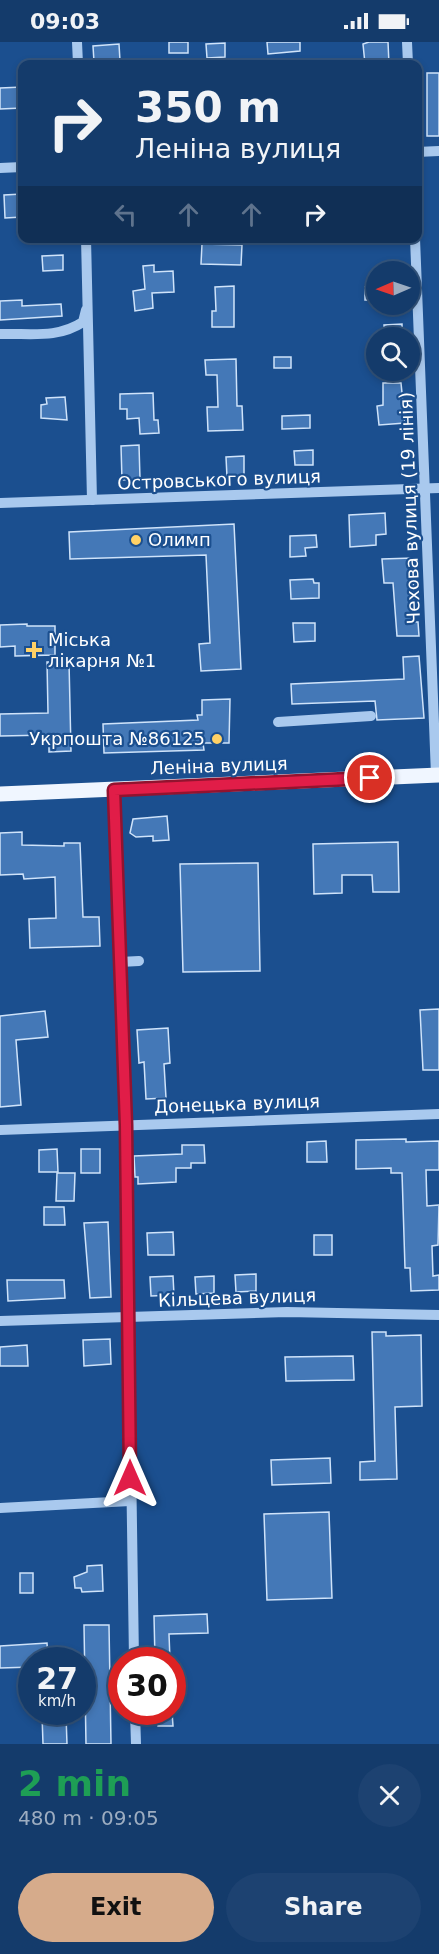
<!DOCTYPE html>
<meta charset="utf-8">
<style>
:root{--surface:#143b6b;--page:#1d4271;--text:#f1f3f6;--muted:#9dadc1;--line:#33557e;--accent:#d6ab8b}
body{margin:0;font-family:"DejaVu Sans",sans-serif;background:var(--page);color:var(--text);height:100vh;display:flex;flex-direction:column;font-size:22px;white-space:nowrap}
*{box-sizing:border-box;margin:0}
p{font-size:20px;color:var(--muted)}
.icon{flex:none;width:33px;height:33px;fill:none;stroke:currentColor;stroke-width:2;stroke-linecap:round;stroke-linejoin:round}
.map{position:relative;height:1702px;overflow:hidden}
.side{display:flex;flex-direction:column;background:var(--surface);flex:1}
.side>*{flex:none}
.guide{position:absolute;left:18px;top:18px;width:404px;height:183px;border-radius:12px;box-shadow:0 3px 9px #0003,0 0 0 2px var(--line);background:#143b6b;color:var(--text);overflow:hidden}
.needle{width:39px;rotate:268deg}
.controls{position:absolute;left:366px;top:219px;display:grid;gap:12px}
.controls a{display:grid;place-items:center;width:54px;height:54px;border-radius:50%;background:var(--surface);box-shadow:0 3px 9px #0003,0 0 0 2px var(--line);font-size:30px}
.speed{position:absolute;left:18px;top:1605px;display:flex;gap:12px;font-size:30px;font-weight:700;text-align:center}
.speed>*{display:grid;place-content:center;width:78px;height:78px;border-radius:50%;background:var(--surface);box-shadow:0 3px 9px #0003,0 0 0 2px var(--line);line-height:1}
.speed small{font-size:15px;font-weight:400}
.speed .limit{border:9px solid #d22;background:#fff;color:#111}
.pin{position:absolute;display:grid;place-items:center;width:51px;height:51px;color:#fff;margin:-26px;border:3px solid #fff;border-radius:50%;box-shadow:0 2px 6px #0007}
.me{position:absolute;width:66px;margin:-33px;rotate:0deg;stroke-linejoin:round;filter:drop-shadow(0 0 4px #0008)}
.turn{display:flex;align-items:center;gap:21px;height:126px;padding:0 18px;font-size:27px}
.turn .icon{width:78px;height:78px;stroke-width:2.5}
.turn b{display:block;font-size:42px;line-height:51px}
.lanes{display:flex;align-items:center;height:57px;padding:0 18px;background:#0003;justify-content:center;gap:30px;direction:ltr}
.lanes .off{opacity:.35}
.round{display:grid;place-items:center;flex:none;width:63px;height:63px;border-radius:32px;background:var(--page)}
.headline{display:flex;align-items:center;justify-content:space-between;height:102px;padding:0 18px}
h1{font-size:36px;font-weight:800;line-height:45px;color:#1e9e55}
.cta{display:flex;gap:12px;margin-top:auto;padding:12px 18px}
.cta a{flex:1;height:69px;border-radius:36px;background:var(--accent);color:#111;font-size:24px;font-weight:800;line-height:69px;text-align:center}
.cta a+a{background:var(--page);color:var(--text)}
.status{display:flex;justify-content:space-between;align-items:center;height:42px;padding:0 30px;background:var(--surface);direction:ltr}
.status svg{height:16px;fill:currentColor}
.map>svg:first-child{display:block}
.building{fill:#4478b7;stroke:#cfe3fa;stroke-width:1.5}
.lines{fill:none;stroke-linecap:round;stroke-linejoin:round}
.minor{stroke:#a9c9ee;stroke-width:10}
.major{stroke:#f0f6ff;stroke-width:15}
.route-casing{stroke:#92132f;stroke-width:15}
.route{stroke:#e11d48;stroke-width:10}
.poi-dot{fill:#ffd166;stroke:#1b4f8f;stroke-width:2}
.labels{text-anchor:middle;stroke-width:4.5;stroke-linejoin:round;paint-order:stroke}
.street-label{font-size:18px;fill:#fff;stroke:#1b4f8f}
.poi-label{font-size:18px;fill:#fff;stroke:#1b4f8f;text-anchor:start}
</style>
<div class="status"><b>09:03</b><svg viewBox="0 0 49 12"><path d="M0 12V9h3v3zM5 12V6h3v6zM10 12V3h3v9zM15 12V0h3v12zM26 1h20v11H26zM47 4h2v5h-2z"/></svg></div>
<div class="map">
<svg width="439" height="1702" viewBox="0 0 439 1702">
<rect width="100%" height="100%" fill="#1b4f8f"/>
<g class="building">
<rect x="169" y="0" width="19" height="11"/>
<path d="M267,0H300V9L268,12Z"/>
<path d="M369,0H388L389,22H365L363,2Z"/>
<path d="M225,1V15L207,16L206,2Z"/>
<path d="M119,2L120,19L94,20L93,4Z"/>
<rect x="427" y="31" width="12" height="63"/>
<path d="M22,45V66L0,67V46Z"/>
<path d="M22,152V175L5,176L4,153Z"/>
<path d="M202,202L242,203L241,223L201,222Z"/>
<path d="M63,213V228L43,229L42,214Z"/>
<path d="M154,223V230L173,229L174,250L152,251L153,266L135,269L133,249L145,247L143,224Z"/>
<path d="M234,244V285H212V269H216L215,245Z"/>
<rect x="365" y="245" width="11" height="13"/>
<path d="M22,258V264L61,262L62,274L0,278V259Z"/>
<path d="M402,282V296H385L384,283Z"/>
<rect x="274" y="315" width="17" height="11"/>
<path d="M236,317L237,364H242L243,388L208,389L207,365H218L217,333H206L205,318Z"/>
<path d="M383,341H401L405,381L379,383L377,364L383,363Z"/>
<path d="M153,351L154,378H158L159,391L140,392L139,376L127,377V367H120V352Z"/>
<path d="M65,355L67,378L41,376V363L47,362L46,356Z"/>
<path d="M310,373V386L282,387V374Z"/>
<path d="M139,403L140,437L122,438L121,404Z"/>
<path d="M313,408V423H295L294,409Z"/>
<path d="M244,414V434L227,435L226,415Z"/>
<path d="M385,471L386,492L376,493V503L350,505L349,473Z"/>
<path d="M234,482L241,627L201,629L199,602L210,601L206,513L70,517L69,490Z"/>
<path d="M316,493L317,505L305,506L306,514L290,515V494Z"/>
<path d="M413,516L414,580H418L419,594H397L393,541H384L382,517Z"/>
<path d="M313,537L314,541H319V556L291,557L290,538Z"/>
<path d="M293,581H315V599L294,600Z"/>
<path d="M27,582V584H55V613L15,614V604L0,605V583Z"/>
<path d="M419,614L424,676L377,678L375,659L292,662L291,642L404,637L403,615Z"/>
<path d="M47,620H69L71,709L49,710V693L0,694V672L48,671Z"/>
<path d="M230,657L229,701H203L204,708L104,711L103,682L198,678L197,673H202V658Z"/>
<path d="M167,774L169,798L153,799V794L136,795L130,791L133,777Z"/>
<path d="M22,790V803L64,804V801H80L83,875H99L100,904L30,906L29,877L56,876L55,835L24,837L23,832L0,833V791Z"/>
<path d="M398,800L399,850H373L372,833H342V851L314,852L313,802Z"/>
<path d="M258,821L260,929L183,930L180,822Z"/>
<path d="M439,967V1028H423L420,968Z"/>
<path d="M45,969L48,995L16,998L21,1063L0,1065V974Z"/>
<path d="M168,986L170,1021L164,1022L166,1056L146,1057L144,1020L139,1021L137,988Z"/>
<path d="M406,1097V1100L439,1099V1128H426L427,1164L439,1163L438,1203L432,1204L433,1234L439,1233V1248L411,1249L410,1226H405L402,1131H391V1126L356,1127V1098Z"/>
<path d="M326,1099L327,1120H307V1100Z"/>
<path d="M182,1103H204L205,1121H191V1126H176V1140L138,1142V1135H135L134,1114L182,1112Z"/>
<path d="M57,1107L58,1130H39V1108Z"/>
<rect x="81" y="1107" width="19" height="24"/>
<path d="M57,1131H75L74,1159H56Z"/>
<path d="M44,1165H64L65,1183H44Z"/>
<path d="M108,1180L111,1255L90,1256L84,1181Z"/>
<path d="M173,1190L174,1213H148L147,1191Z"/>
<rect x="314" y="1193" width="18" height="20"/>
<path d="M256,1232V1249L236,1250L235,1233Z"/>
<path d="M173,1234L174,1253L151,1254L150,1235Z"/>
<path d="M214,1234V1251L196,1252L195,1235Z"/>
<path d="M7,1238H64L65,1256L8,1259Z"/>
<path d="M372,1290H386V1294L421,1293L422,1364L395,1365L397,1437L360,1438V1420L375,1419Z"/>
<path d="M110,1297L111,1322L84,1324L83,1298Z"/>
<path d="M27,1303L28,1324H0V1305Z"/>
<path d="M353,1314L354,1338L286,1339L285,1315Z"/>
<path d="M330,1416L331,1441L272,1443L271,1418Z"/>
<path d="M329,1470L332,1556L267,1558L264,1472Z"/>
<path d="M102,1523L103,1549L82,1550L81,1546H75L74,1535L87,1530V1524Z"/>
<rect x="20" y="1531" width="13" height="20"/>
<path d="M207,1572L208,1591L169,1592L170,1618H155L154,1574Z"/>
<path d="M84,1583H109L111,1702H86Z"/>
<path d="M47,1601L48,1618H32V1625L0,1626V1604Z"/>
<path d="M157,1670H172L173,1684H158Z"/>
<path d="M42,1673H66L67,1702H43Z"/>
</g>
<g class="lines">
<g class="minor">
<path d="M77,0L78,22"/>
<path d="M407,0L408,22"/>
<path d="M417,110L439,109"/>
<path d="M0,126L22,125"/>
<path d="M86,196L92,458"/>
<path d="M415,196L436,733"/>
<path d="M0,292C30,291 57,297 83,280L86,268"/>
<path d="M0,461L439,446"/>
<path d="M278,680L371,674"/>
<path d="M114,748L126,1083L134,1618"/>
<path d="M120,920L139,919"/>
<path d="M0,1088L439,1072"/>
<path d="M0,1279L287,1270L439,1273"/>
<path d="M0,1466L130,1459"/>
<path d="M135,1670L136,1702"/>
</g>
<path class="major" d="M0,752L439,733"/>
</g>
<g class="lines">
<g class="route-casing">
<path id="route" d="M130,1436L126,1083L114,748L370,736"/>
</g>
<use href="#route" class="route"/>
</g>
<g class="poi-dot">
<circle cx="136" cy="498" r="6"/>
<path d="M31 599h6v6h6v6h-6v6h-6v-6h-6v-6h6z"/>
<circle cx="217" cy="697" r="6"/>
</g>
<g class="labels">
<g class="street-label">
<text transform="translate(219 438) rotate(-2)" y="6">Островського вулиця</text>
<text transform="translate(410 466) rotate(-92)" y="6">Чехова вулиця (19 лiнiя)</text>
<text transform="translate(219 724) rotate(-2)" y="6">Леніна вулиця</text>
<text transform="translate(237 1062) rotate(-2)" y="6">Донецька вулиця</text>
<text transform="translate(237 1256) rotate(-2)" y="6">Кільцева вулиця</text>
</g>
<g class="poi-label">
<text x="148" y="504">Олимп</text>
<text x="48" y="604">Міська<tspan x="48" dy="21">лікарня №1</tspan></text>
<text x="205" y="703" text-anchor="end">Укрпошта №86125</text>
</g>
</g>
</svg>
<div class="controls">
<a><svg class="needle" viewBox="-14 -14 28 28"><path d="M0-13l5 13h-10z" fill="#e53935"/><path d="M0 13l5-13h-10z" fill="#9dadc1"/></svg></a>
<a><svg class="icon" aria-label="search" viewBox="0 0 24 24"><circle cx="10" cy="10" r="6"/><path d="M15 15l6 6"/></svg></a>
</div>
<div class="speed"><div>27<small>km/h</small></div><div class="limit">30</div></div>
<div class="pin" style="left:370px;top:736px;background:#d93025"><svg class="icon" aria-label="arrive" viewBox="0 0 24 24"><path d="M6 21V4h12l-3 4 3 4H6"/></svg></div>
<svg class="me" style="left:130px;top:1436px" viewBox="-20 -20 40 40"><path d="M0-17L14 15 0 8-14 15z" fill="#e11d48" stroke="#fff" stroke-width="4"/></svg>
<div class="guide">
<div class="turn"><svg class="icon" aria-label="right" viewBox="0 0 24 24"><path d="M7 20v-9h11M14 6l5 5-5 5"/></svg><div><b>350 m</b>Леніна вулиця</div></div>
<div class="lanes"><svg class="icon off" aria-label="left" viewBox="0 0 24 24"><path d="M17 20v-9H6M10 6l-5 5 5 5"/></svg><svg class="icon off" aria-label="ahead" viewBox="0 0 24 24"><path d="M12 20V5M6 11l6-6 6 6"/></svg><svg class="icon off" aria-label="ahead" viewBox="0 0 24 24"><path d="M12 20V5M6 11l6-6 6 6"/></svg><svg class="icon" aria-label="right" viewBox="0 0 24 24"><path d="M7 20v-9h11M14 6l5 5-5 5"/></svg></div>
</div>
</div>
<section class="side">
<div class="headline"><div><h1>2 min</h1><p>480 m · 09:05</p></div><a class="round"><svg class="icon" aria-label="close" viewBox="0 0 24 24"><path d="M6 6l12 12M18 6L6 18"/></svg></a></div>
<div class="cta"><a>Exit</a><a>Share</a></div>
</section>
